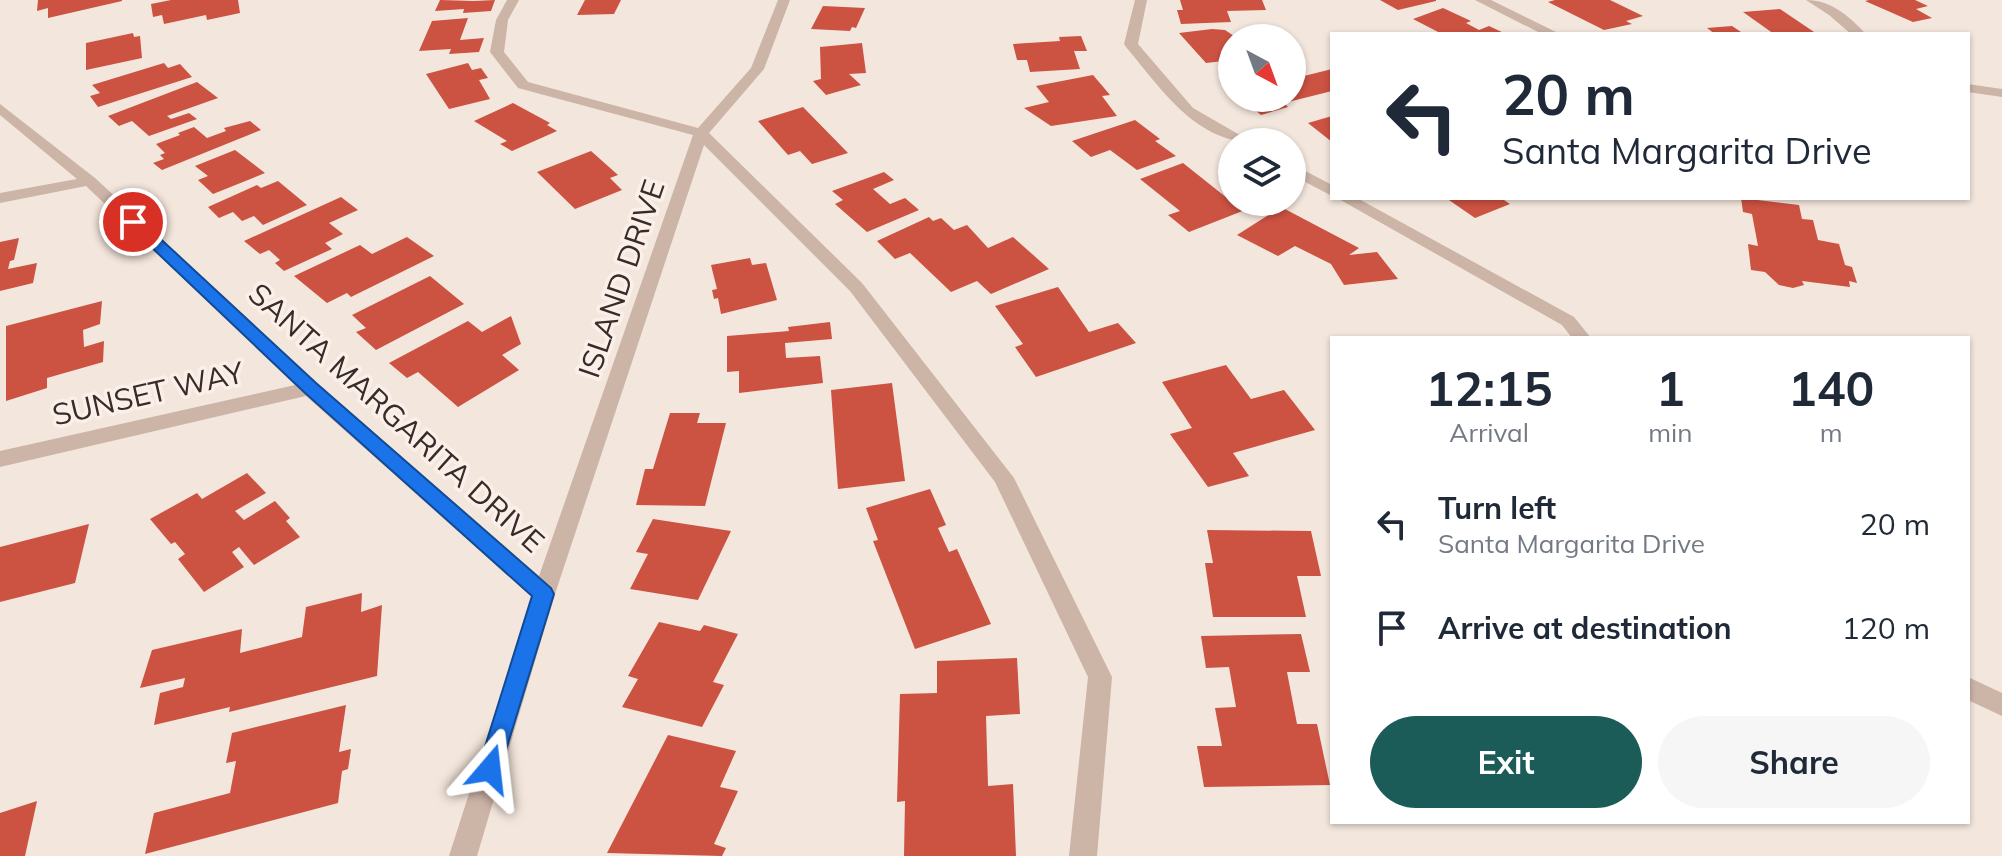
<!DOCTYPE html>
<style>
:root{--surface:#fff;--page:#f6f6f7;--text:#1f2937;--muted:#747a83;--accent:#1b5c58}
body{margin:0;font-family:Mulish,sans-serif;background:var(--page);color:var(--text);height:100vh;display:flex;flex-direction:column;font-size:30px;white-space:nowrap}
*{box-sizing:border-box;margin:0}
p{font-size:26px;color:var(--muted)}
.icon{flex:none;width:44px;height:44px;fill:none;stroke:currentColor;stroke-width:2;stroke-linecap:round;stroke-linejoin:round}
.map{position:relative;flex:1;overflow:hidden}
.drawer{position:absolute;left:1330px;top:336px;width:640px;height:488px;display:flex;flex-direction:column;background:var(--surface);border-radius:0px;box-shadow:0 2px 6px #0004}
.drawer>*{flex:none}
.hud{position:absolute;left:1330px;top:32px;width:640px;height:168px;border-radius:0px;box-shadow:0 2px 6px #0004;background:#fff;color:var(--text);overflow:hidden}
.needle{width:52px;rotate:139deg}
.controls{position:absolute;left:1218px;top:24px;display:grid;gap:16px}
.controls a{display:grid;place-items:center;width:88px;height:88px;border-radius:50%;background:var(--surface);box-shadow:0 2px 6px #0004;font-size:40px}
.pin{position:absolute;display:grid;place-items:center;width:68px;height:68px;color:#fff;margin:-34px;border:4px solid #fff;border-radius:50%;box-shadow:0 2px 8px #0007}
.me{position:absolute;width:88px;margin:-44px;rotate:17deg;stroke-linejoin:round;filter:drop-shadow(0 0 6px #0008)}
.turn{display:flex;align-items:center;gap:28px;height:168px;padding:0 40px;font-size:36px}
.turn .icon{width:104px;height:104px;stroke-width:2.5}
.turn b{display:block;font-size:56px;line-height:68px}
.eta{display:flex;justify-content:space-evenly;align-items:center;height:136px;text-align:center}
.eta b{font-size:48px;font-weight:700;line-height:56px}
.action{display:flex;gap:16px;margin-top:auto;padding:16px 40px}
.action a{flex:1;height:92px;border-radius:48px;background:var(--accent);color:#fff;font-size:32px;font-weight:700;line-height:92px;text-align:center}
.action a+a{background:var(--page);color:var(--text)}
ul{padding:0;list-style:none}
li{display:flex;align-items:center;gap:24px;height:104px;padding:0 40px}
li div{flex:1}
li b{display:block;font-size:30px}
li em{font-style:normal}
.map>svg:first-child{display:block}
.building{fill:#cc5242}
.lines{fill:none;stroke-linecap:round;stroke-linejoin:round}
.street{fill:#ccb4a7;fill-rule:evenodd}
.route{fill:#1a73e8;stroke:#114b97;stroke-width:2}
.labels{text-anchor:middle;stroke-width:7;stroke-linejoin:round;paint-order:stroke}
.street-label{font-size:30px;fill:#392b28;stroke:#fbf0e9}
</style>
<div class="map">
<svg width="2002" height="856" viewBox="0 0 2002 856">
<rect width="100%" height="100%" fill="#f3e6dc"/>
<g class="building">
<path d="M38,0H122V1L48,18V8L37,11Z"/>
<path d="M171,0H238L240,13L207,20L206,15L164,24L162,15L153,17L151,4Z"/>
<path d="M440,0L474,1L495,0L491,11L463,13L464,9L435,11Z"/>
<path d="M585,0H621L614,14L577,15Z"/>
<path d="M1180,0H1262L1266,10L1227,11L1231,22L1181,24L1177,10H1183Z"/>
<path d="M1380,0H1436V1L1398,10Z"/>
<path d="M1555,0H1610L1643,16L1626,21L1632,24L1604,30L1548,2Z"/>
<path d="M1869,0H1915L1928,6L1916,9L1932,18L1913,22L1865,1Z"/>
<path d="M823,6L865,8L856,28L852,27L850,31L811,29Z"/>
<path d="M1443,8L1471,21L1466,23L1479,30L1489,26L1506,34H1442L1413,19Z"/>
<path d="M1780,9L1817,34H1774L1743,12Z"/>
<path d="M468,18L460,40L484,38L479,52L449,54L451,49L419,51L432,21Z"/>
<path d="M1732,26L1744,34H1715L1707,28Z"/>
<path d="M1212,29L1225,30L1237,38H1232V60L1206,63L1179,33Z"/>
<path d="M133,33L134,37L140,36L142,58L86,70V43Z"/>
<path d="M1081,36L1087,51H1074L1080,69L1030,72L1027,60H1017L1013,44L1060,41L1059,37Z"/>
<path d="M862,43L866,73L849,74L861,85L826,95L813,81L821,79L820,47Z"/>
<path d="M164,63L168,68L180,64L192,77L98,107L90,96L100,93L92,85Z"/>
<path d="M468,63L472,70L481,68L488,78L479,80L490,99L449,109L426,74Z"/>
<path d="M1332,69V91L1284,103L1288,107L1261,115L1241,98H1292V79Z"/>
<path d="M1093,75L1110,95L1102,96L1117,116L1051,126L1024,108L1049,102L1036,86Z"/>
<path d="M197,82L218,98L167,116L171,119L189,113L197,119L149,136L132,121L119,126L108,116Z"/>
<path d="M513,103L550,123L547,125L557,131L512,151L500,144L507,141L474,121Z"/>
<path d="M803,107L848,153L812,164L800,151L788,155L758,121Z"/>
<path d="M1332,116V142L1308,123Z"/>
<path d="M1135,120L1160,139L1155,141L1176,156L1137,170L1110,150L1091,157L1072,141Z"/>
<path d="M250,121L261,130L162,170L153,163L164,159L160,155L165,153L156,144L180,135L178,133L194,127L207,138L226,131L224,128Z"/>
<path d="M235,150L265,173L213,194L198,180L208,176L195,166Z"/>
<path d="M591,151L618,175L610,178L622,190L575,209L537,172Z"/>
<path d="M1183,163L1232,202L1245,210L1189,232L1168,215L1180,211L1140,179Z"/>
<path d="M884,172L894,180L873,189L890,204L905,198L919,210L867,232L835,204L843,200L832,191Z"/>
<path d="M278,181L307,205L263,225L254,216L242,221L233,212L219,218L208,207L257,185L261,188Z"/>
<path d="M341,197L358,210L329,223L343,234L325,243L332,249L284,271L275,263L280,260L269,250L260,254L244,241Z"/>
<path d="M1446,198H1501L1510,204L1475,218Z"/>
<path d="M1741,198L1799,205L1802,219L1813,220L1818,240L1839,244L1845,265L1852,267L1857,283L1849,281L1850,287L1802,281L1804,285L1793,288L1779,285L1765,272L1751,270L1748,244L1758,246L1752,214L1743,212Z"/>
<path d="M1281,207L1359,248L1349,255L1377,252L1398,279L1344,285L1331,264L1295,246L1278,256L1237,235Z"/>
<path d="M929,217L933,221L941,218L954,230L967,225L988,248L1013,237L1049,269L991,294L977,281L951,292L910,253L895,259L877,241Z"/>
<path d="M407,237L434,256L351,297L347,293L327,303L294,276L360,245L372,254Z"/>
<path d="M19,238L14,260L10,261L8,269L37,263L33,283L0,291V242Z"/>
<path d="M750,258L752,265L766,263L777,300L721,314L718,298L714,299L712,290L717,289L711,265Z"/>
<path d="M430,276L464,304L376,350L356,332L366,328L352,315Z"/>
<path d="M1058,287L1089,332L1118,323L1136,343L1036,377L1015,347L1023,344L995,306Z"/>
<path d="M102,301L100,324L83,330L84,347L104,341L103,362L47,378V388L6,401V326Z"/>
<path d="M511,316L521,344L502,355L519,370L458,407L418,372L407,378L389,363L468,321L482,332Z"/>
<path d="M830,322L832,339L785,343L786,358L820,356L823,383L739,393V371L727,372V336L789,331L788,327Z"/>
<path d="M1226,365L1251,399L1284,390L1315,430L1233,453L1249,476L1208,487L1170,434L1192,428L1162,382Z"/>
<path d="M892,383L905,481L838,489L831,390Z"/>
<path d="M670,413H700L697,423H726L705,506L636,505L645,469H653Z"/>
<path d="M247,473L266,493L235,511L244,520L275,501L290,518L286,521L300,537L254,565L239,547L232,552L244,567L204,592L178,559L185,554L175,542L171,544L150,519L197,493L202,499Z"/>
<path d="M930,489L946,525L938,528L949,552L957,549L991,624L915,649L873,541L878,540L866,508Z"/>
<path d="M653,519L731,531L698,600L630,589L648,554L636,552Z"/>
<path d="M89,524L75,583L0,602V547Z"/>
<path d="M1207,530L1311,531L1321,576H1297L1306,617H1213L1205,563H1213Z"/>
<path d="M362,593L361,612L382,605L377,676L229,712L230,707L154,725L160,693L183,687L185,678L140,688L152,650L242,629L240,653L302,637L306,607Z"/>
<path d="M659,622L700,631L704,625L738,634L713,682L724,685L702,727L622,707L638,679L628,676Z"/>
<path d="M1301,634L1310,672H1287L1297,724H1317L1330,785L1204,787L1197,746H1222L1215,708L1236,707L1229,667L1206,668L1201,636Z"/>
<path d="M1017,658L1020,714L986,716L988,786L1013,784L1016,856H904L905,801L897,802L900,694L937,693V661Z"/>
<path d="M346,705L339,752L351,749L348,769L342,771L338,803L145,854L154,813L230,793L236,761L226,763L232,733Z"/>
<path d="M668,735L736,751L720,787L738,791L714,844L726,848L722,856L607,853Z"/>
<path d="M37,801L25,856H0V813Z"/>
</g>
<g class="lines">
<g class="street">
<path d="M507,0H519L508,20L504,52L528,82L698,128L751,68L778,0H790L764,69L709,133L862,283L1014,478L1112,677L1097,856H1069L1088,677L995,482L850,291L704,145L555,594L477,856H449L532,597L306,396L0,467V451L295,385L86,186L0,203V193L77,179L0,115V104L95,178L317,383L539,576L693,135L518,88L490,52L496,20Z"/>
<path d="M1135,0H1147L1138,44L1193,108L1252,142C1195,142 1159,86 1126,47L1124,44Z"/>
<path d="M1475,0H1491L1560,34H1542Z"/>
<path d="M1806,0C1831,0 1849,16 1866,34H1851L1829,15Z"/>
<path d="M1968,84L2002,89V97L1968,92Z"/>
<path d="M1292,164L1332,185V196L1292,175Z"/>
<path d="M1337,198H1357L1574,317L1591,338H1572L1562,325Z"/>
<path d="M1968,677L2002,693V716L1968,700Z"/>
</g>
</g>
<path class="route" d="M133,218L139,219L316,383L551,588L554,594L498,776L490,780L481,776L478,769L532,596L304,392L128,225L126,222Z"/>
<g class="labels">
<g class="street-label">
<text transform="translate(622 279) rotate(-71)" y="10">ISLAND DRIVE</text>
<text transform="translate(148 394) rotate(-13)" y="10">SUNSET WAY</text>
<text transform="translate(396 418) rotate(42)" y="10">SANTA MARGARITA DRIVE</text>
</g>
</g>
</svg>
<div class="controls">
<a><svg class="needle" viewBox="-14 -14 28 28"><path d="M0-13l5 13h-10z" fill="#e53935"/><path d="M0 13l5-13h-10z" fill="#747a83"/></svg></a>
<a><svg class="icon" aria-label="layers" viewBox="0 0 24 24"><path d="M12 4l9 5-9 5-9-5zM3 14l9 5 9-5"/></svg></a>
</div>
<div class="pin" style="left:133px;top:222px;background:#d93025"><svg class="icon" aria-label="arrive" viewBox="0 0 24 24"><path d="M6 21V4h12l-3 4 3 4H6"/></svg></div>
<svg class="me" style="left:490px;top:769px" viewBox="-20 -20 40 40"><path d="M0-17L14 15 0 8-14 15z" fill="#1a73e8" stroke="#fff" stroke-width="4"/></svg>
<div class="hud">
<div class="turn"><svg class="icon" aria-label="left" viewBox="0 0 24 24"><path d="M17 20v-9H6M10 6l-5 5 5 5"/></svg><div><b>20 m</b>Santa Margarita Drive</div></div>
</div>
<section class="drawer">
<div class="eta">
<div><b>12:15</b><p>Arrival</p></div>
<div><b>1</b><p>min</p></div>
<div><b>140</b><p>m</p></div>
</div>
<ul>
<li><svg class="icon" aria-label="left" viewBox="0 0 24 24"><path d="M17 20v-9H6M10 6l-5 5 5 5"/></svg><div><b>Turn left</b><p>Santa Margarita Drive</p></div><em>20 m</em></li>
<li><svg class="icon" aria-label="arrive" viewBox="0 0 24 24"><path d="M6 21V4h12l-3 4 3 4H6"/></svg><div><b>Arrive at destination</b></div><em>120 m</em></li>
</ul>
<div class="action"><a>Exit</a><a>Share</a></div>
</section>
</div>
